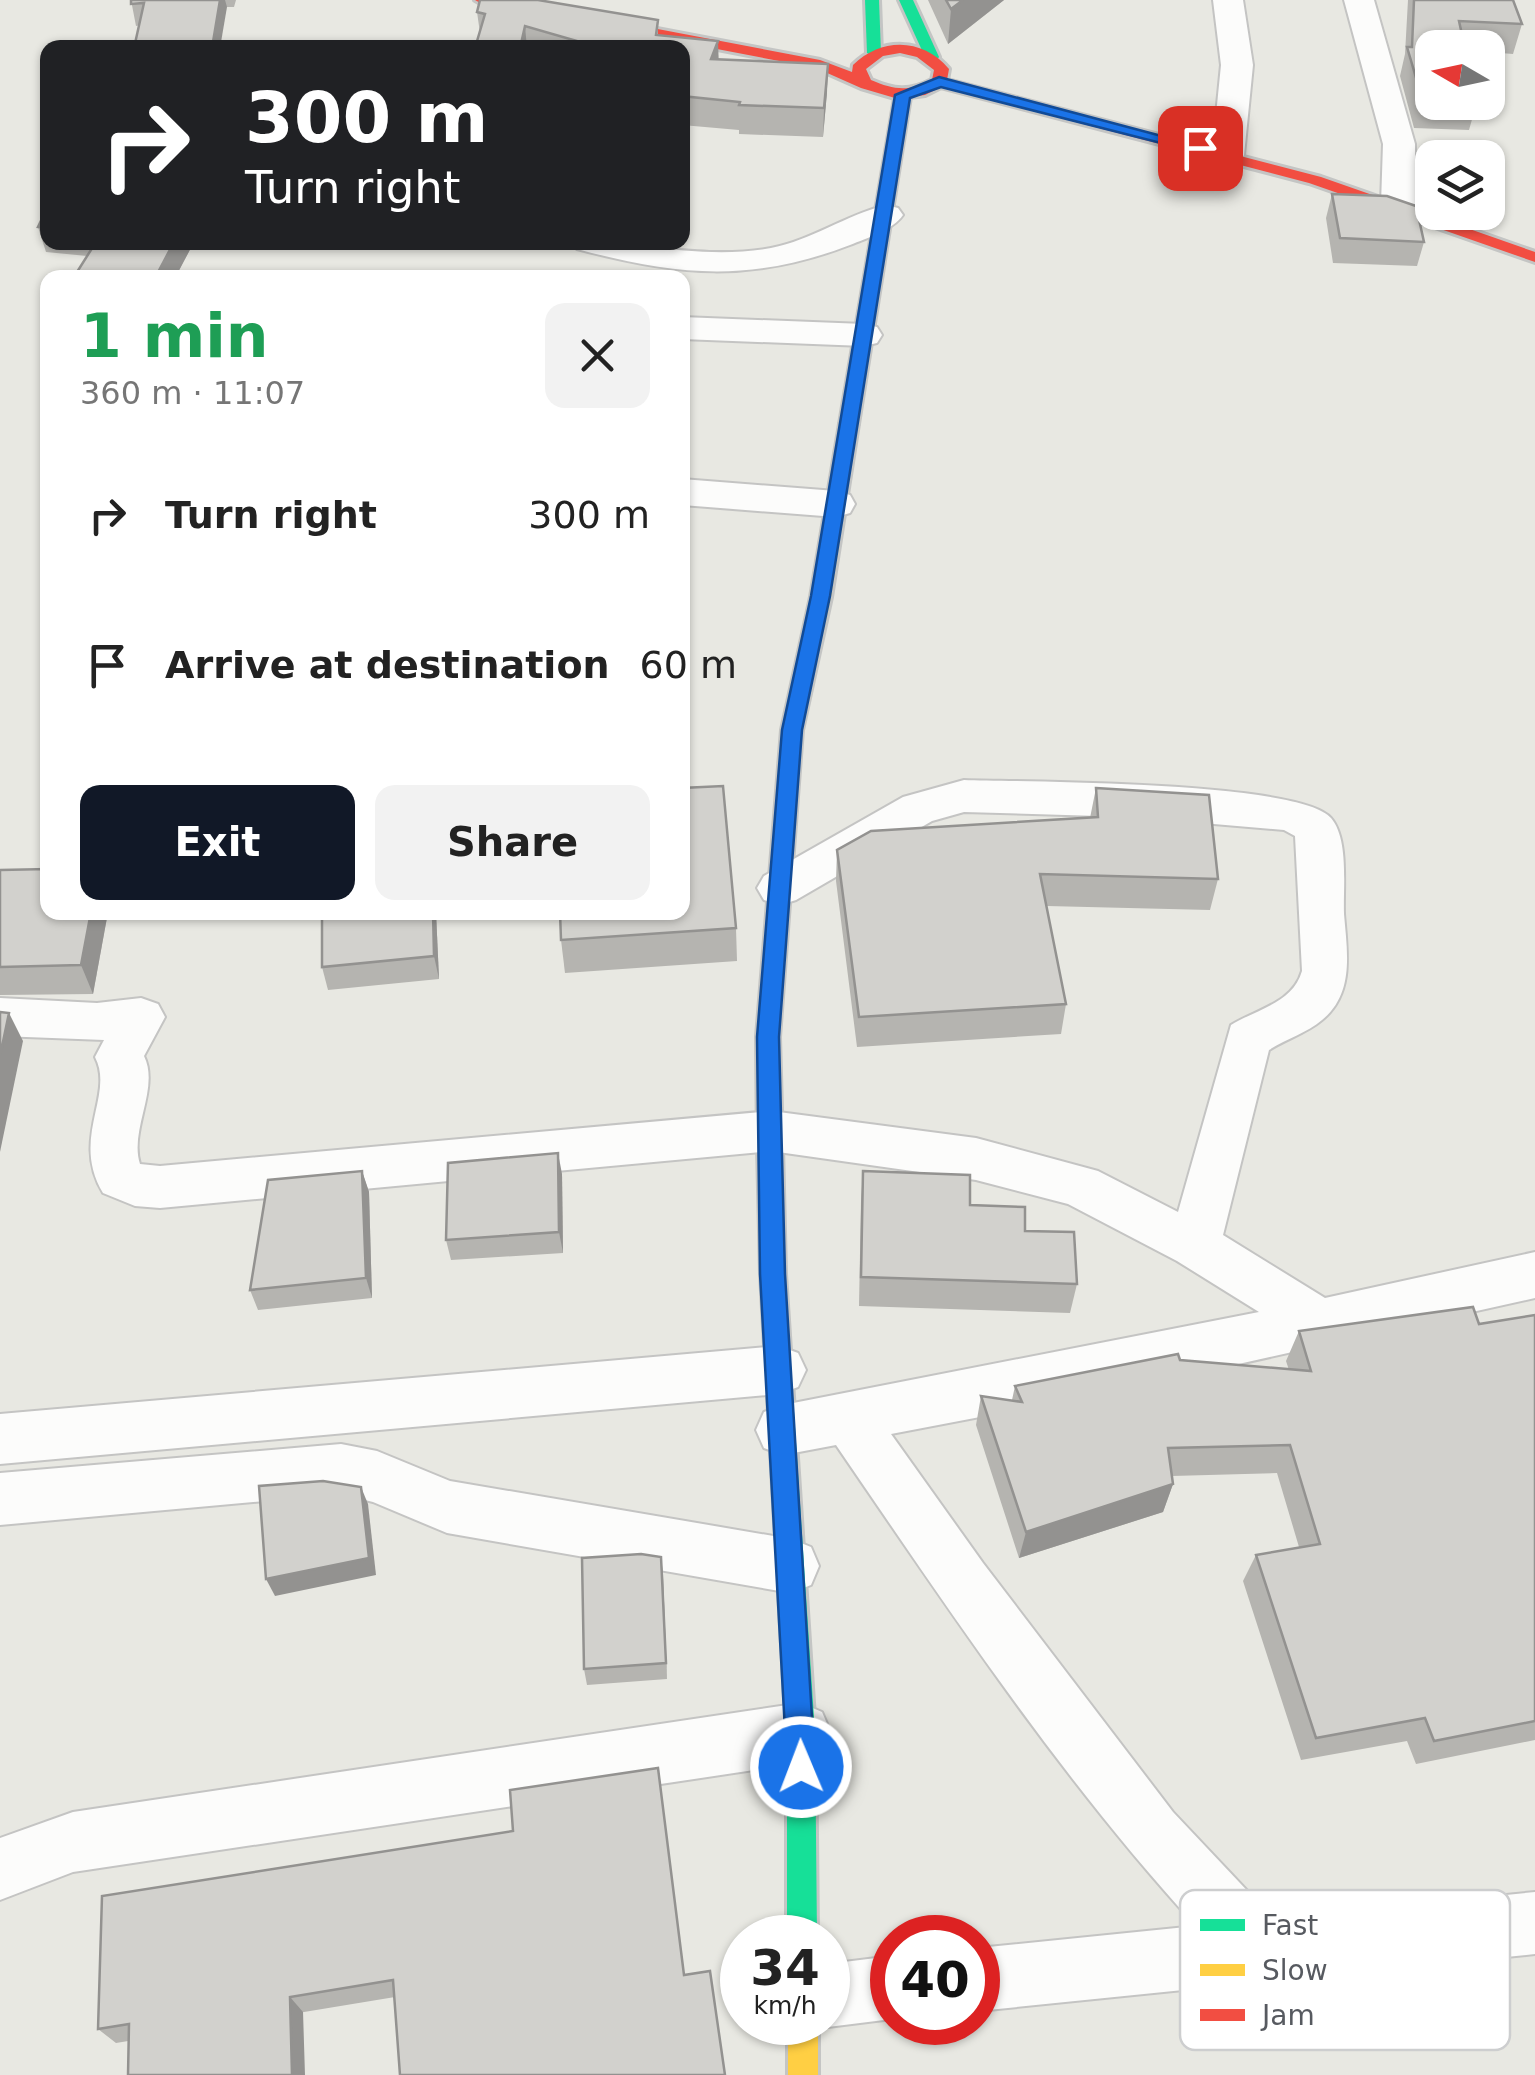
<!DOCTYPE html>
<meta charset="utf-8">
<style>
:root{--surface:#fff;--page:#f2f2f2;--text:#222;--muted:#767676;--accent:#111827}
body{margin:0;font-family:"DejaVu Sans",sans-serif;background:var(--page);color:var(--text);height:100vh;display:flex;flex-direction:column;font-size:38px;white-space:nowrap}
*{box-sizing:border-box;margin:0}
p{font-size:32px;color:var(--muted)}
.icon{flex:none;width:55px;height:55px;fill:none;stroke:currentColor;stroke-width:2;stroke-linecap:round;stroke-linejoin:round}
.map{position:relative;flex:1;overflow:hidden}
.side{position:absolute;left:40px;top:270px;width:650px;height:650px;display:flex;flex-direction:column;background:var(--surface);border-radius:20px;box-shadow:0 2px 8px #0004}
.side>*{flex:none}
.top-card{position:absolute;left:40px;top:40px;width:650px;height:210px;border-radius:20px;box-shadow:0 2px 8px #0004;background:#202124;color:#fff;overflow:hidden}
.needle{width:65px;rotate:279deg}
.controls{position:absolute;left:1415px;top:30px;display:grid;gap:20px}
.controls a{display:grid;place-items:center;width:90px;height:90px;border-radius:20px;background:var(--surface);box-shadow:0 2px 8px #0004;font-size:50px}
.speed{position:absolute;left:720px;top:1915px;display:flex;gap:20px;font-size:50px;font-weight:700;text-align:center}
.speed>*{display:grid;place-content:center;width:130px;height:130px;border-radius:50%;background:var(--surface);box-shadow:0 2px 8px #0004;line-height:1}
.speed small{font-size:25px;font-weight:400}
.speed .limit{border:15px solid #d22;background:#fff;color:#111}
.pin{position:absolute;display:grid;place-items:center;width:85px;height:85px;color:#fff;margin:-42px;border-radius:20px;box-shadow:0 5px 15px #0006}
.me{position:absolute;width:110px;margin:-55px;rotate:359deg;stroke-linejoin:round;filter:drop-shadow(0 0 8px #0008)}
.turn{display:flex;align-items:center;gap:35px;height:210px;padding:0 40px;font-size:45px}
.turn .icon{width:130px;height:130px;stroke-width:2.5}
.turn b{display:block;font-size:70px;line-height:85px}
.round{display:grid;place-items:center;flex:none;width:105px;height:105px;border-radius:20px;background:var(--page)}
.head{display:flex;align-items:center;justify-content:space-between;height:170px;padding:0 40px}
h1{font-size:60px;font-weight:700;line-height:75px;color:#1e9e55}
.primary-button{display:flex;gap:20px;margin-top:auto;padding:20px 40px}
.primary-button a{flex:1;height:115px;border-radius:20px;background:var(--accent);color:#fff;font-size:40px;font-weight:700;line-height:115px;text-align:center}
.primary-button a+a{background:var(--page);color:var(--text)}
ul{padding:0;list-style:none}
li{display:flex;align-items:center;gap:30px;height:150px;padding:0 40px}
li div{flex:1}
li b{display:block;font-size:38px}
li em{font-style:normal}
.map>svg:first-child{display:block}
.lines{fill:none;stroke-linecap:round;stroke-linejoin:round}
.street-casing{stroke:#c4c4c3;stroke-width:4}
.fast-casing{stroke:#c4c5c4;stroke-width:6}
.slow-casing{stroke:#c4c5c4;stroke-width:6}
.jam-casing{stroke:#c4c5c4;stroke-width:6}
.street{fill:#fcfcfb;fill-rule:evenodd}
.fast{fill:#16e098;fill-rule:evenodd}
.slow{fill:#ffcf43;fill-rule:evenodd}
.jam{fill:#f24e42;fill-rule:evenodd}
.wall{fill:#b5b4b0}
.shaded-wall{fill:#939290}
.building{fill:#d2d1cd;stroke:#939290;stroke-width:2.5}
.route{fill:#1a73e8;stroke:#114b97;stroke-width:2.5}
.key{fill:#fff;stroke:#cdcecf;stroke-width:2.5}
.key-label{font-size:28px;fill:#575a60}
</style>
<div class="map">
<svg width="1535" height="2075" viewBox="0 0 1535 2075">
<rect width="100%" height="100%" fill="#e8e8e2"/>
<g class="lines">
<g class="street-casing">
<g id="street">
<path d="M1213,0H1243L1253,65L1244,155L1240,162H1216L1212,155L1221,65Z"/>
<path d="M1344,0H1374L1415,144V204L1410,211H1386L1381,204L1383,144Z"/>
<path d="M886,205L898,208L903,215C893,230 867,238 850,245C751,283 677,276 577,249L572,242C639,242 705,260 771,248C812,240 846,215 886,205Z"/>
<path d="M682,317L864,324L877,327L882,335L877,343L864,346L682,339Z"/>
<path d="M682,479L836,491L850,495L855,504L850,513L836,517L682,505Z"/>
<path d="M964,780C1023,782 1300,781 1331,818C1349,839 1343,887 1344,914C1347,951 1355,993 1322,1020C1307,1033 1286,1039 1269,1050L1223,1235L1325,1298L1535,1252V1298L1131,1388L891,1434L983,1563L1173,1812L1273,1918L1535,1892V1954L978,2011V1948L1196,1926C1061,1779 949,1610 836,1445L783,1455L764,1448L756,1430L764,1412L783,1405L1259,1312L1177,1261L1068,1204L976,1180L771,1151L160,1208L135,1206L103,1193C70,1138 115,1095 95,1057L104,1040L0,1036V998L97,1003L141,998L158,1004L165,1017L144,1056C160,1088 129,1130 140,1164L160,1166L771,1111L976,1138L1098,1171L1178,1212L1231,1025C1257,1009 1293,1003 1302,971L1295,836L1284,830L1132,817L964,812L932,821L796,900L780,905L764,900L757,888L764,876L903,797Z"/>
<path d="M779,1346L798,1353L806,1370L798,1387L779,1394L0,1464V1414Z"/>
<path d="M341,1444L377,1451L450,1481L791,1539L811,1547L819,1566L811,1585L791,1593L447,1533L373,1502L341,1494L0,1525V1473Z"/>
<path d="M801,1703L822,1712L831,1733L822,1754L801,1763L73,1872L0,1900V1838L73,1812Z"/>
<path d="M892,1956V2019L828,2027L818,2022H828V1964Z"/>
</g>
</g>
<g class="fast-casing">
<g id="fast">
<path d="M865,0H879L881,53L874,57L867,53Z"/>
<path d="M899,0H913L939,57L937,60L925,57Z"/>
<path d="M770,1136L778,1139L782,1146L785,1274L815,1733L817,1938H787V1733L761,1274L758,1146L762,1139Z"/>
</g>
</g>
<g class="slow-casing">
<g id="slow">
<path d="M849,418L858,424L831,597L802,730L779,1037L782,1146L778,1153L770,1156L762,1153L758,1146L757,1037L782,730L811,597L840,424Z"/>
<rect x="788" y="2022" width="30" height="53"/>
</g>
</g>
<g class="jam-casing">
<path id="jam" d="M475,0H505L820,60L852,72L853,65C882,37 923,38 949,69L947,80L1321,177L1535,252V262L1309,183L941,87L925,95L910,97L858,424L849,430L840,424L895,98L861,88L816,68L482,4ZM900,53L917,57L934,70L932,80C909,92 894,90 871,80L866,69L883,56Z"/>
</g>
<use href="#street" class="street"/>
<use href="#fast" class="fast"/>
<use href="#slow" class="slow"/>
<use href="#jam" class="jam"/>
</g>
<g class="wall">
<path d="M131,0H236L234,7H227L136,26Z"/>
<path d="M928,0H1004L948,44Z"/>
<path d="M1408,0H1513L1522,24L1513,54L1488,52V48H1432V102H1477L1469,130L1414,128L1400,76L1405,54Z"/>
<path d="M477,12L658,20V35L719,60L827,92L823,137L739,134V130L682,125V48H475L480,33Z"/>
<path d="M1332,194L1424,242L1417,266L1333,263L1326,218Z"/>
<path d="M48,206V242H194L175,278H79L77,272L87,256L46,252L38,227Z"/>
<path d="M1096,788L1218,879L1210,910L1047,906L1066,1004L1061,1034L857,1047L836,881L837,850L1090,818Z"/>
<path d="M0,870L48,912H108L93,994L0,995Z"/>
<path d="M322,912H436L439,979L328,990L322,967Z"/>
<path d="M736,928L737,961L565,973L561,940Z"/>
<path d="M362,1171L369,1192L372,1298L258,1310L250,1290Z"/>
<path d="M863,1171L970,1205L1077,1284L1070,1313L859,1306L861,1201Z"/>
<path d="M562,1174L563,1253L451,1260L446,1240Z"/>
<path d="M1535,1315V1740L1416,1764L1407,1741L1301,1760L1243,1581L1256,1555L1299,1547L1277,1473L1172,1476L1173,1484L1163,1512L1019,1558L976,1425L981,1396L1012,1400L1015,1386L1180,1360L1289,1370L1286,1361L1299,1331L1479,1324Z"/>
<path d="M661,1557L667,1679L587,1685L584,1669Z"/>
<path d="M102,1896L685,1975L725,2075L395,1997L116,2043L98,2029Z"/>
</g>
<g class="shaded-wall">
<path d="M220,0H225L227,7L220,48H212Z"/>
<path d="M963,0H1004L948,44L951,9Z"/>
<path d="M525,26L527,48H520Z"/>
<path d="M718,41L719,69L711,59Z"/>
<path d="M828,64L827,92L823,137L824,108Z"/>
<path d="M174,242H194L175,278H155Z"/>
<path d="M91,912H108L93,994L81,965Z"/>
<path d="M433,912H436L439,979L434,956Z"/>
<path d="M9,1013L23,1041L0,1152V1056Z"/>
<path d="M558,1153L562,1174L563,1253L559,1232Z"/>
<path d="M362,1171L369,1192L372,1298L366,1278Z"/>
<path d="M1173,1484L1163,1512L1019,1558L1026,1532Z"/>
<path d="M361,1487L368,1504L376,1575L275,1596L266,1579Z"/>
<path d="M661,1557L663,1574L667,1679L666,1663Z"/>
<path d="M290,1997L303,2012L305,2075H292Z"/>
</g>
<g class="building">
<path d="M131,0H220L212,48H134L144,3L131,4Z"/>
<path d="M480,0H538L658,20L656,35L718,41L711,59L828,64L824,108L739,105L740,102L682,96V48H601L525,26L520,48H475L485,14L477,12Z"/>
<path d="M946,0H963L951,9Z"/>
<path d="M1414,0H1513L1522,24L1459,21L1465,48H1432V99L1422,98L1407,47H1412Z"/>
<path d="M1332,194L1387,196L1416,206L1424,242L1340,238Z"/>
<path d="M48,206V228L38,227Z"/>
<path d="M96,242H174L155,278H118L77,272Z"/>
<path d="M723,786L736,928L561,940L560,912H682V788Z"/>
<path d="M1096,788L1209,795L1218,879L1040,874L1066,1004L859,1017L837,850L871,831L1098,817Z"/>
<path d="M48,869V912H91L81,965L0,967V870Z"/>
<path d="M322,912H433L434,956L322,967Z"/>
<path d="M0,1012L9,1013L0,1056Z"/>
<path d="M558,1153L559,1232L446,1240L448,1163Z"/>
<path d="M362,1171L366,1278L250,1290L268,1180Z"/>
<path d="M863,1171L970,1175V1205L1025,1207V1231L1074,1232L1077,1284L861,1277Z"/>
<path d="M1473,1307L1479,1324L1535,1315V1721L1434,1741L1425,1718L1316,1738L1256,1555L1320,1544L1290,1445L1168,1448L1173,1484L1026,1532L981,1396L1022,1402L1015,1386L1178,1354L1180,1360L1311,1371L1299,1331Z"/>
<path d="M323,1481L361,1487L369,1558L266,1579L259,1486Z"/>
<path d="M641,1554L661,1557L666,1663L584,1669L582,1558Z"/>
<path d="M658,1768L684,1975L710,1971L725,2075H400L393,1980L290,1997L292,2075H128L129,2024L98,2029L102,1896L513,1831L510,1790Z"/>
</g>
<path class="route" d="M939,77L1207,148L1200,153L941,87L910,98L830,596L802,730L779,1037L785,1274L815,1767L811,1777L801,1781L791,1777L787,1767L760,1274L757,1037L782,730L811,596L895,95Z"/>
<rect x="1180" y="1890" width="330" height="160" rx="15" class="key"/>
<rect x="1200" y="1919" width="45" height="12" fill="#16e098"/>
<rect x="1200" y="1964" width="45" height="12" fill="#ffcf43"/>
<rect x="1200" y="2009" width="45" height="12" fill="#f24e42"/>
<g class="key-label">
<text x="1262" y="1935">Fast</text>
<text x="1262" y="1980">Slow</text>
<text x="1262" y="2025">Jam</text>
</g>
</svg>
<div class="controls">
<a><svg class="needle" viewBox="-14 -14 28 28"><path d="M0-13l5 13h-10z" fill="#e53935"/><path d="M0 13l5-13h-10z" fill="#767676"/></svg></a>
<a><svg class="icon" aria-label="layers" viewBox="0 0 24 24"><path d="M12 4l9 5-9 5-9-5zM3 14l9 5 9-5"/></svg></a>
</div>
<div class="speed"><div>34<small>km/h</small></div><div class="limit">40</div></div>
<div class="pin" style="left:1200px;top:148px;background:#d93025"><svg class="icon" aria-label="arrive" viewBox="0 0 24 24"><path d="M6 21V4h12l-3 4 3 4H6"/></svg></div>
<svg class="me" style="left:801px;top:1767px" viewBox="-20 -20 40 40"><circle r="17" fill="#1a73e8" stroke="#fff" stroke-width="3"/><path d="M0-11L8 9 0 5-8 9z" fill="#fff"/></svg>
<div class="top-card">
<div class="turn"><svg class="icon" aria-label="right" viewBox="0 0 24 24"><path d="M7 20v-9h11M14 6l5 5-5 5"/></svg><div><b>300 m</b>Turn right</div></div>
</div>
<section class="side">
<div class="head"><div><h1>1 min</h1><p>360 m · 11:07</p></div><a class="round"><svg class="icon" aria-label="close" viewBox="0 0 24 24"><path d="M6 6l12 12M18 6L6 18"/></svg></a></div>
<ul>
<li><svg class="icon" aria-label="right" viewBox="0 0 24 24"><path d="M7 20v-9h11M14 6l5 5-5 5"/></svg><div><b>Turn right</b></div><em>300 m</em></li>
<li><svg class="icon" aria-label="arrive" viewBox="0 0 24 24"><path d="M6 21V4h12l-3 4 3 4H6"/></svg><div><b>Arrive at destination</b></div><em>60 m</em></li>
</ul>
<div class="primary-button"><a>Exit</a><a>Share</a></div>
</section>
</div>
